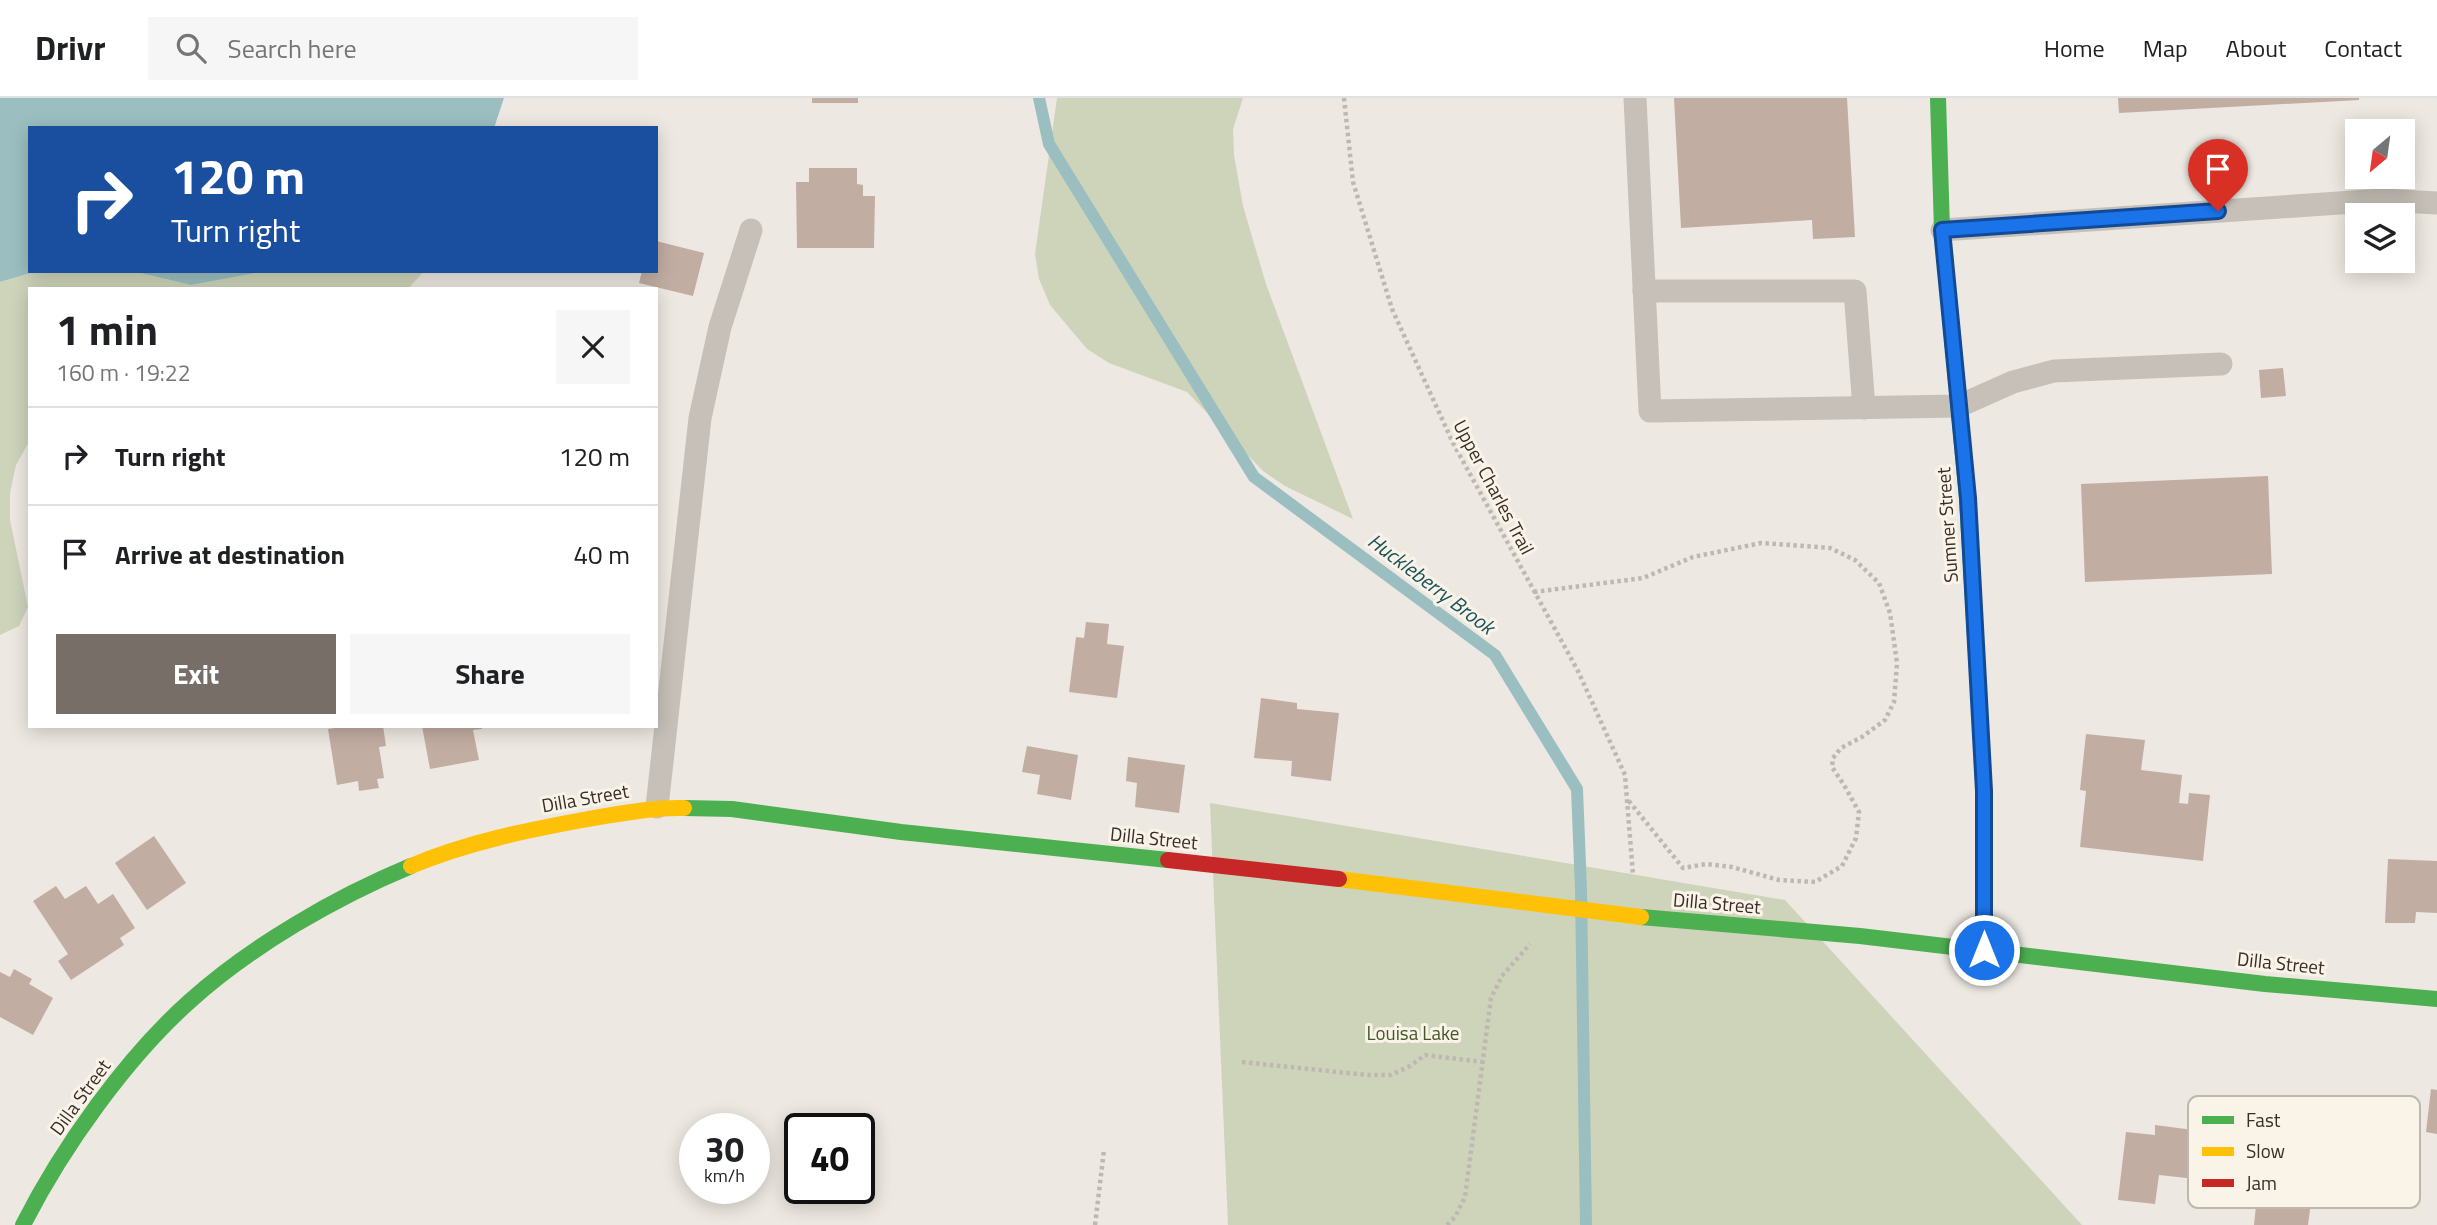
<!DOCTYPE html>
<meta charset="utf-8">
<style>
:root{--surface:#fff;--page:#f6f6f6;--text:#202124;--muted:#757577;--line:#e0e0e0;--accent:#776e68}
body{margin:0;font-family:"Titillium Web",sans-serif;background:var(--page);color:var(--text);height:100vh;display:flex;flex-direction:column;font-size:26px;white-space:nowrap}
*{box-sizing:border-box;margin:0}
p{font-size:23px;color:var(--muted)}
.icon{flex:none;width:38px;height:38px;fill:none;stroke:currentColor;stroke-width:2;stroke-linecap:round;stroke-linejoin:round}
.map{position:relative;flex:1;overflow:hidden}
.drawer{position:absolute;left:28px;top:189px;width:630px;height:441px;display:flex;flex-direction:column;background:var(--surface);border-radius:0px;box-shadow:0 4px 18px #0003}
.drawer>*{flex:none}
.guide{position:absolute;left:28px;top:28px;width:630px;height:147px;border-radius:0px;box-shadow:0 4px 18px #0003;background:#1a4fa0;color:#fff;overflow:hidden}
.needle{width:46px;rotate:209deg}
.fabs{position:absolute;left:2345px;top:21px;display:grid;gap:14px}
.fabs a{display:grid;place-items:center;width:70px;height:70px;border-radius:0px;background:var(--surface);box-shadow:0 4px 18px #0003;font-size:35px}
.speed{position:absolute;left:679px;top:1015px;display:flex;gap:14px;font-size:35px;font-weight:700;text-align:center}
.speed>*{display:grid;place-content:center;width:91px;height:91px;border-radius:50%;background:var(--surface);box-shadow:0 4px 18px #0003;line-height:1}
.speed small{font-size:18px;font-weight:400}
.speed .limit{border:4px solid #111;border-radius:10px;background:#fff;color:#111}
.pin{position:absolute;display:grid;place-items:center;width:60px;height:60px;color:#fff;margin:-72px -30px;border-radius:50% 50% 50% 0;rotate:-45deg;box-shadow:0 0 7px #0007}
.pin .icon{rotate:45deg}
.me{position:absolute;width:77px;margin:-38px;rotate:0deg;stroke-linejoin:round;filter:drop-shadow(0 0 5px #0008)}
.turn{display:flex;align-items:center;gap:24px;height:147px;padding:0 28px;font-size:32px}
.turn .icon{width:91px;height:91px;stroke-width:2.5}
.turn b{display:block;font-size:49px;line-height:60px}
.round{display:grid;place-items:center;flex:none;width:74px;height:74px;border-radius:0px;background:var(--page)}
.headline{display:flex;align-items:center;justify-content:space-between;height:119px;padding:0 28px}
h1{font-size:42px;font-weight:700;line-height:52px}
.cta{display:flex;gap:14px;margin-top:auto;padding:14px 28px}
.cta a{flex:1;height:80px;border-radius:0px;background:var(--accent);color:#fff;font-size:28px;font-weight:700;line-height:80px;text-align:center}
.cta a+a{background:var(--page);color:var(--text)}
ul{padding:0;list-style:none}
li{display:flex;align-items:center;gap:21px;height:98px;padding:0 28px;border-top:2px solid var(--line)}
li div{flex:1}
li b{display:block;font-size:26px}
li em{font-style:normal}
header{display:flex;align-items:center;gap:42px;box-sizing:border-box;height:98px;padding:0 35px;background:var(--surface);border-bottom:2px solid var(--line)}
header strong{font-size:33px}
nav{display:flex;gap:38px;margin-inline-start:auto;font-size:24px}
.search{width:490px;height:63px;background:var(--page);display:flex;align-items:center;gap:18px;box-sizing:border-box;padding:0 24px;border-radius:0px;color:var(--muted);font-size:26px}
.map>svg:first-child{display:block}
.green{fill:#ced4ba}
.water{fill:#9bbfc0}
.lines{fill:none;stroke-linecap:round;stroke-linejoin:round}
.stream{stroke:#9bbfc0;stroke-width:12}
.building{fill:#c2ada2}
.path{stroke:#bfb8b2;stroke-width:4.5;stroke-dasharray:3.5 3.5;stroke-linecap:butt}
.lane{stroke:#c7c0b9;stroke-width:23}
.fast{stroke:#4caf50;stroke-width:16}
.slow{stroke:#ffc107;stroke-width:16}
.jam{stroke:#c62828;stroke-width:16}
.route-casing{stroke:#114b97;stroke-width:18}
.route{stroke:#1a73e8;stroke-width:12}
.labels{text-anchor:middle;stroke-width:6;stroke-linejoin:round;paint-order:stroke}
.street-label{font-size:19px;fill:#382d27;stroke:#faf3e8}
.park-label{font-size:19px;fill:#45572a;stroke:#faf3e8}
.water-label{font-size:21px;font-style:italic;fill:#1b545b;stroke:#faf3e8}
.key{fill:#faf3e8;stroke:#c0b8ae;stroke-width:2}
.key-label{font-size:19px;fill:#382d27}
</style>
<header>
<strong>Drivr</strong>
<div class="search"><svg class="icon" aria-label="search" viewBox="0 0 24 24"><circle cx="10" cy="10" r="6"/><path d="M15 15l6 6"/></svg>Search here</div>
<nav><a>Home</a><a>Map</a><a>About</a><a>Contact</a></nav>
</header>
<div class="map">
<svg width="2437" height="1127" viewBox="0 0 2437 1127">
<rect width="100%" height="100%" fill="#ede8e1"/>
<g class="green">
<path d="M1057,0H1243L1233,31L1234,57L1243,108L1266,186L1353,421L1285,388L1263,373L1187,294L1109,265L1087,251L1050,207L1039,181L1035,156Z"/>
<path d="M37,173H132L191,187L267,173H424L408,191H30V342L16,367L10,395V422L28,509L19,528L0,537V184Z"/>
<path d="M1210,705L1785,802L2082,1127H1228Z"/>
</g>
<g class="water">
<path d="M0,0H504L494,30H30V173H37L0,184Z"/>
<path d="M132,173H267L191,187Z"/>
</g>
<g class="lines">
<path class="stream" d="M1039,0L1049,46L1254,379L1495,557L1577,691L1581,791L1586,1127"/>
</g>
<g class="building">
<rect x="812" y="0" width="46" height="5"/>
<path d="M1674,0H1847L1855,139L1813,141L1812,122L1681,130Z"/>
<path d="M2118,0H2359V2L2119,15Z"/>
<path d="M809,70H857V86L863,87V98H875L874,150H797L796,84H809Z"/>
<path d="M656,143L704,155L693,198L639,185L642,173H656Z"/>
<path d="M2283,270L2286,298L2261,300L2259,272Z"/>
<path d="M2268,378L2272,476L2085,484L2081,386Z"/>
<path d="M1086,524L1109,526L1107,546L1124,548L1117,600L1069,594L1076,539L1084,540Z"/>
<path d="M1261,600L1297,605V611L1339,615L1331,683L1291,678L1292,663L1254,660Z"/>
<path d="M349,628H383L386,648L379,649L384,680L377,681L379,690L359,693L358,683L337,687L328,631Z"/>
<path d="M422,628H481L482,631L473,632L479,662L430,671Z"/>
<path d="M2086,636L2145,642L2141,672L2182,677L2179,705L2188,706L2189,695L2210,697L2203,763L2080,749L2086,693L2080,692Z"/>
<path d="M1027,648L1078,657L1071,702L1037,696L1040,677L1022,674Z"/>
<path d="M1128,659L1185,667L1179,715L1135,709L1137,685L1126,683Z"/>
<path d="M154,738L186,785L147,812L115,765Z"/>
<path d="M2388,761L2437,763V815L2416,814L2415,825H2385Z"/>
<path d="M56,788L65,801L86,788L98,806L113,796L135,830L120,840L124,847L71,882L58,863L68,856L33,803Z"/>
<path d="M14,871L32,881L29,886L53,900L33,937L0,919V874L10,879Z"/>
<path d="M2431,991L2437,992V1036L2426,1034Z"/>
<path d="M2155,1027L2201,1033L2196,1081L2159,1077L2155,1106L2118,1102L2126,1034L2155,1037Z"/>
<path d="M2257,1098L2311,1104L2308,1127H2254Z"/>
</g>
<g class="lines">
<g class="path">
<path d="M1344,0L1353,84L1392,211L1453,345L1578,573L1625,677L1633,777"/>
<path d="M1534,494L1643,480L1693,459L1761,445L1830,450L1855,462L1879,485L1890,515L1897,565L1894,604L1885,622L1862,639L1841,650L1833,660L1832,669L1844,687L1859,714L1856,740L1842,768L1815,784L1779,782L1732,769L1706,766L1683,770L1628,702"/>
<path d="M1242,964L1367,977H1391L1410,968L1425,957L1483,964"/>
<path d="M1095,1127L1104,1052"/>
<path d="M1447,1127L1455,1119L1465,1099L1491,900L1502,878L1530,846"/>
</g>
<g class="lane">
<path d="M1635,0L1650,313L1959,308L2013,284L2054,273L2221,266"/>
<path d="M1942,132L2383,102L2437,105"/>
<path d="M1644,193H1855L1864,310"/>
<path d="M657,709L700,320L720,229L751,132"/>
</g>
<g class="fast">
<path d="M1938,0L1942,132L1967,400L1984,693V852"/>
<path d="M684,710L732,711L901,734L1168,762"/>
<path d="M1641,819L1860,838L2265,886L2437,901"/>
<path d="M23,1127C62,1050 126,960 190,903C251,848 336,799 411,768"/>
</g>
<g class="slow">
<path d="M411,768C468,744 528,732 588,721C620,716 651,709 684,710"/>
<path d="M1339,781L1641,819"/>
</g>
<path class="jam" d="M1168,762L1339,781"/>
</g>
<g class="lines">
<g class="route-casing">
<path id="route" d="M1984,852V693L1968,400L1942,132L2218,113"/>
</g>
<use href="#route" class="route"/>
</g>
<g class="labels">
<g class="street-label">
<text transform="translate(1494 389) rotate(62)" y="7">Upper Charles Trail</text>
<text transform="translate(1947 427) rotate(-94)" y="7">Sumner Street</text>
<text transform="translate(585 700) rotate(-10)" y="7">Dilla Street</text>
<text transform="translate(1154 740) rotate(6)" y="7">Dilla Street</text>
<text transform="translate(1717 805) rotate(5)" y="7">Dilla Street</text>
<text transform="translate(2281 865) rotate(6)" y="7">Dilla Street</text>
<text transform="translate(80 999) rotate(-54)" y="7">Dilla Street</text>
</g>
<g class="park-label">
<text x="1413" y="942">Louisa Lake</text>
</g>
<g class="water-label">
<text transform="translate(1431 486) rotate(37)" y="7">Huckleberry Brook</text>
</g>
</g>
<rect x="2188" y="998" width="232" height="112" rx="10" class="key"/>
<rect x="2202" y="1018" width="32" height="8" fill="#4caf50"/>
<rect x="2202" y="1049" width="32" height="9" fill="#ffc107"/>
<rect x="2202" y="1081" width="32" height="8" fill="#c62828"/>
<g class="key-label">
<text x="2246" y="1029">Fast</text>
<text x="2246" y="1060">Slow</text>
<text x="2246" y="1092">Jam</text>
</g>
</svg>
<div class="fabs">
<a><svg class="needle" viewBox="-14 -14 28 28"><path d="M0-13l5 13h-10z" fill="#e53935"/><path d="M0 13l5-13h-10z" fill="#757577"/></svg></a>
<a><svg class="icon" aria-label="layers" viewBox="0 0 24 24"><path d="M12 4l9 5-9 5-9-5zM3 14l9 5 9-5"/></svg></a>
</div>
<div class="speed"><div>30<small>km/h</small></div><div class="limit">40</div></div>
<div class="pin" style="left:2218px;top:113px;background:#d93025"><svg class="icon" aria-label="arrive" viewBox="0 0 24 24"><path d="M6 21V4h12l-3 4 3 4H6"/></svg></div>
<svg class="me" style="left:1984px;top:852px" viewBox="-20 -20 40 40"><circle r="17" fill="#1a73e8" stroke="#fff" stroke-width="3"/><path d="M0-11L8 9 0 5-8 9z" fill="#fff"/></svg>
<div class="guide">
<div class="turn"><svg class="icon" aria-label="right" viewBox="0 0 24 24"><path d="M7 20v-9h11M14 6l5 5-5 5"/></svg><div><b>120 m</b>Turn right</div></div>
</div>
<section class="drawer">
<div class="headline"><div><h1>1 min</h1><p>160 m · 19:22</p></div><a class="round"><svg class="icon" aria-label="close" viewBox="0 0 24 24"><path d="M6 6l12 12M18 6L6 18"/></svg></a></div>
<ul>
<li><svg class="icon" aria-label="right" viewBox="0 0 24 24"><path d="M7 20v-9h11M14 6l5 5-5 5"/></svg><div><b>Turn right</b></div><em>120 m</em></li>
<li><svg class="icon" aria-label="arrive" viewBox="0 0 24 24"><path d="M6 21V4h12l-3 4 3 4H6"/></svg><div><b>Arrive at destination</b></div><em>40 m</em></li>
</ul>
<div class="cta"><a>Exit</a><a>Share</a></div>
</section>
</div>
